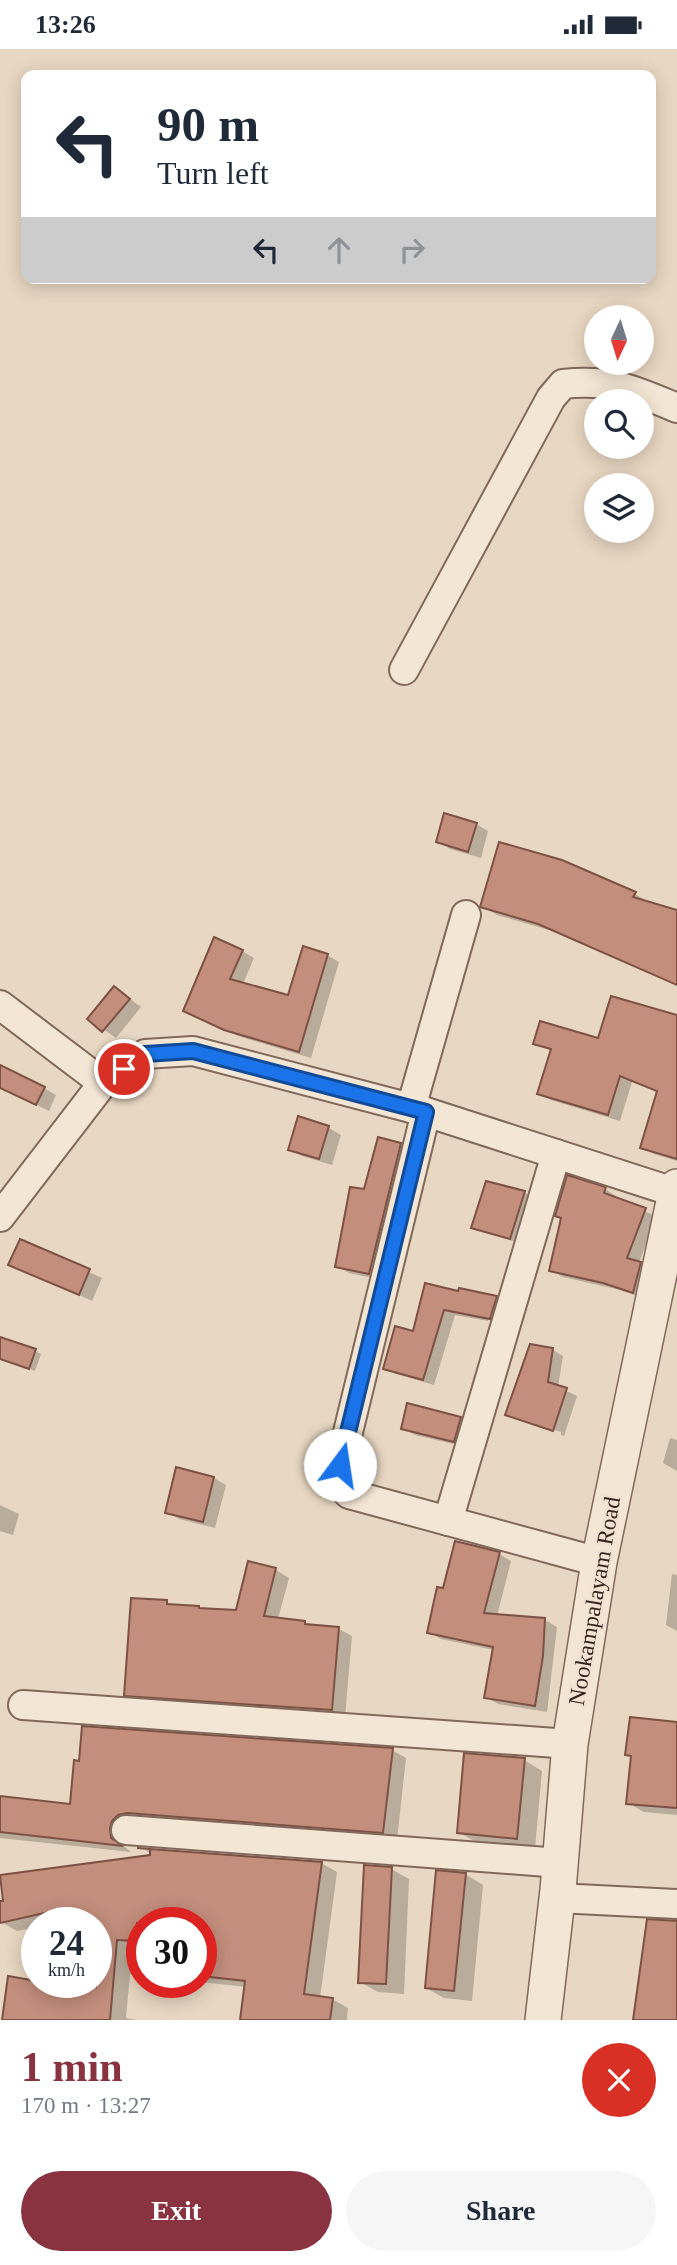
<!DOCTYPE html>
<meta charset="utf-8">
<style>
:root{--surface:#fff;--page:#f6f6f7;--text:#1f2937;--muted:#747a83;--accent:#893240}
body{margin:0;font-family:Georgia,serif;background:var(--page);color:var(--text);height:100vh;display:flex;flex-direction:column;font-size:26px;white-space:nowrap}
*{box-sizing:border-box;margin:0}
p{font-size:23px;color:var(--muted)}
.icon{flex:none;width:38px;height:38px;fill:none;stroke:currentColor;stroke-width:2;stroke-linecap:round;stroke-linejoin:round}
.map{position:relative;height:1971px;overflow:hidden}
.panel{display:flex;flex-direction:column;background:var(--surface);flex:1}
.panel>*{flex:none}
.guide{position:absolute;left:21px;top:21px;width:635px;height:214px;border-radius:14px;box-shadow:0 4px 18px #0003;background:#fff;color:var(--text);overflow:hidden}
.needle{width:46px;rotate:184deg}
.buttons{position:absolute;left:584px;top:256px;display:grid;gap:14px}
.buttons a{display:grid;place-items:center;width:70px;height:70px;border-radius:50%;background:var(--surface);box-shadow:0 4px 18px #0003;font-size:35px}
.speed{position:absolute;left:21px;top:1858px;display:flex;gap:14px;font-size:35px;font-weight:700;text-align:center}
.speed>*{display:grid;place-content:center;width:91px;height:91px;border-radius:50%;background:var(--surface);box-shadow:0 4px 18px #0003;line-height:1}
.speed small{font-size:18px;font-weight:400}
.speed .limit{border:10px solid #d22;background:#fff;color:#111}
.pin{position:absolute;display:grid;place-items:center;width:60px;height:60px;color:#fff;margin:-30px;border:4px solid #fff;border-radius:50%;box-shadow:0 2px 7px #0007}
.me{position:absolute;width:77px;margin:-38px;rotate:14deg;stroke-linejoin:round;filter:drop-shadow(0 0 5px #0008)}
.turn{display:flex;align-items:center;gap:24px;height:147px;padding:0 21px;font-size:32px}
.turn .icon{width:91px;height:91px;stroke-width:2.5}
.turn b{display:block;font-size:49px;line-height:60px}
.lanes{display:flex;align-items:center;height:66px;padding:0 21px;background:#0003;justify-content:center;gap:35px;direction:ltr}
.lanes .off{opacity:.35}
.round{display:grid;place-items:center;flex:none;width:74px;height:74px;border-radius:37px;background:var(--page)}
.summary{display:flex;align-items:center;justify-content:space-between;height:119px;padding:0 21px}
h1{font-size:42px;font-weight:700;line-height:52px;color:var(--accent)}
.action{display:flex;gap:14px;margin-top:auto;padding:14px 21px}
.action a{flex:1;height:80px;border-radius:42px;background:var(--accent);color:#fff;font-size:28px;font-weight:700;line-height:80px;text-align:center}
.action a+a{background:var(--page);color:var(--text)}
.status{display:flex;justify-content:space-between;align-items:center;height:49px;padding:0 35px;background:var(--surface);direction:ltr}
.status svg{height:19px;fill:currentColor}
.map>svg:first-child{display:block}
.shadow{fill:#0003}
.building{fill:#c38e7c;stroke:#7d5144;stroke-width:2}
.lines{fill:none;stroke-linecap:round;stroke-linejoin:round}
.minor-casing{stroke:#80695b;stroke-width:32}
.tertiary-casing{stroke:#80695b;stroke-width:38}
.minor{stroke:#f4e6d4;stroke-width:28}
.tertiary{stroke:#f4e6d4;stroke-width:35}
.route-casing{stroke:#114b97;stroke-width:18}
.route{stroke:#1a73e8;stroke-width:12}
.labels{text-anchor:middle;stroke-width:5;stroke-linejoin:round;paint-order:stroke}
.street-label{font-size:23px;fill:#32241e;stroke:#f1e2d1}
</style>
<div class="status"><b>13:26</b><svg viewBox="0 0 49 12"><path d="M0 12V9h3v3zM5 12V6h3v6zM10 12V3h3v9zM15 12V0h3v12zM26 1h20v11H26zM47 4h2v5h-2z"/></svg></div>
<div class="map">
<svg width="677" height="1971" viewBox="0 0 677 1971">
<rect width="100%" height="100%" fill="#e8d7c2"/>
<g class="shadow">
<path d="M476,775L488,782L481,809L450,800L438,793Z"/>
<path d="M635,845L650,854L677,862V936L556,883L497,866L482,857Z"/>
<path d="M242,902L254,909L243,935L289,948L327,906L339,913L311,1009L238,987L197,968Z"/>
<path d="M115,939L141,958L116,989L89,970Z"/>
<path d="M677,968V1112L654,1105L642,1098L658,1043L632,1033L620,1072L551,1051L539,1044L552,1002L535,994L600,991Z"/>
<path d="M0,1030L44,1039L56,1046L49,1062L0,1038Z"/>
<path d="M299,1070L329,1079L341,1086L332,1116L302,1107L290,1100Z"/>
<path d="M379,1090L401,1096L413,1103L382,1231L349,1224L337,1217L365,1142Z"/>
<path d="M605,1140L616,1147L615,1150L656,1167L639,1214L652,1221L644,1249L616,1240L563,1228L551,1221Z"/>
<path d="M524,1143L533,1149L520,1194L483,1183L473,1178Z"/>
<path d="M21,1192L102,1229L92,1252L11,1215Z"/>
<path d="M460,1244L496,1248L507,1255L501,1275L491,1273L498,1249H494L488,1272L455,1266L434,1336L396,1325L385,1319L415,1284Z"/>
<path d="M553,1301L563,1307L558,1338L577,1347L564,1387L561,1386V1383L516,1368V1370L507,1365Z"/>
<path d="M35,1302L41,1305L35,1322L0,1309V1304Z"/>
<path d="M408,1356L461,1369L473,1376L466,1398L415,1386L403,1379Z"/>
<path d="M670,1389L677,1391V1422L663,1414Z"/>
<path d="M214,1429L226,1436L215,1479L179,1470L167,1463Z"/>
<path d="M0,1456L19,1465L13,1486L0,1482Z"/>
<path d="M499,1505L511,1512L497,1567L545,1571L557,1578L547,1663L498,1655L486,1648L494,1601L441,1590L429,1583Z"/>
<path d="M249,1514L276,1521L289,1529L278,1570L304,1574L310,1577L339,1580L352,1587L345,1668L139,1653L125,1646L167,1553L174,1557L202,1561L237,1562Z"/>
<path d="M672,1525L677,1526V1582L666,1576Z"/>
<path d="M677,1675V1766L644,1763L628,1754L633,1709L627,1706Z"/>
<path d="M392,1701L406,1709L397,1791L123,1788L125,1798L131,1803L0,1789V1749L72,1757Z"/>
<path d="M524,1711L542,1722L535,1799L477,1794L459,1783Z"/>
<path d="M145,1801L321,1814L337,1823L320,1949L332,1950L348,1959L347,1971H242L246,1938L201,1933V1874H142V1926L130,1925L126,1969L136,1971H3L10,1929L41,1934H96V1874H37V1878L17,1882L1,1873L0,1854L152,1808V1805Z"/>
<path d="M391,1820L409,1830L404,1945L378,1943L360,1933Z"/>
<path d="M465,1825L483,1836L472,1952L444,1949L426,1939Z"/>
</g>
<g class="building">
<path d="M444,764L477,774L468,803L436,793Z"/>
<path d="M499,793L562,811L636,843L633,848L677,861V936L538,875L480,858Z"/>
<path d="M214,888L243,901L230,930L288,946L303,897L328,905L299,1003L224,981L183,962Z"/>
<path d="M114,937L130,950L102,983L87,970Z"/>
<path d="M611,947L677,966V1110L640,1099L657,1042L620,1027L608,1066L537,1045L551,1000L533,995L540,972L598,989Z"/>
<path d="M0,1016L45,1038L36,1056L0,1039Z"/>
<path d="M298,1067L329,1077L319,1110L288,1101Z"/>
<path d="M378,1088L401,1094L369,1225L335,1218L350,1138L364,1140Z"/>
<path d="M567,1126L606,1138L604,1144L646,1159L627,1209L641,1213L633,1244L603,1234L549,1222L561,1169L555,1167Z"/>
<path d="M486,1132L525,1142L510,1190L471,1179Z"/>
<path d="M20,1190L90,1220L79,1246L8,1216Z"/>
<path d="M425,1234L458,1242L459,1239L497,1247L490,1270L444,1261L423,1331L383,1320L395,1277L413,1282Z"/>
<path d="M0,1288L36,1300L29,1320L0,1310Z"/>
<path d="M530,1295L553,1299L548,1333L567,1339L553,1382L505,1366Z"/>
<path d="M407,1354L461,1368L454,1393L401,1380Z"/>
<path d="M176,1418L214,1428L203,1473L165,1464Z"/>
<path d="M455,1492L500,1503L484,1564L545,1569L543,1607L535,1657L484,1649L493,1598L427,1584L437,1538L443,1539Z"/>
<path d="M248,1512L276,1519L264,1567L305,1572V1575L339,1578L332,1661L124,1647L131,1549L167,1551V1555L199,1557V1559L236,1561Z"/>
<path d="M630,1668L677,1673V1759L626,1755L631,1707L625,1706Z"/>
<path d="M82,1677L393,1699L383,1784L127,1764L118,1766L112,1772L110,1779L111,1789L123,1797L0,1783V1747L70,1755L74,1711L79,1712Z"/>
<path d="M464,1704L525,1709L517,1790L457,1784Z"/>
<path d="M137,1799L322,1813L304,1945L333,1949L330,1971H240L245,1932L201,1927V1874H137L136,1892L117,1891L110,1971H2L8,1927L37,1932V1934H67L96,1938V1874H48L49,1863L0,1874V1852H3L0,1826L150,1806V1800Z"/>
<path d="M364,1816L392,1818L386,1935L358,1934Z"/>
<path d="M436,1821L466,1824L454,1942L425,1939Z"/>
<path d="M647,1870L677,1872V1971H633Z"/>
</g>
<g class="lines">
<g class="minor-casing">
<g id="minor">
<path d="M404,621L551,349L563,335C612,330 634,341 677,359"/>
<path d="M0,956L103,1034"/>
<path d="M411,1059L466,866"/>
<path d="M426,1063L340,1416L339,1435L349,1445L599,1513"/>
<path d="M0,1168L103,1034L145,1005L193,1002L426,1063L677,1144"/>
<path d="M448,1472L556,1105"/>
<path d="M23,1656L570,1695"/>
<path d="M126,1781L560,1814"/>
<path d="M557,1849L677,1855"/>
</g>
</g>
<g class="tertiary-casing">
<path id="tertiary" d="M543,1971L558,1841L570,1695L599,1513L677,1138"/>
</g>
<use href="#minor" class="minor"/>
<use href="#tertiary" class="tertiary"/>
</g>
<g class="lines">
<g class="route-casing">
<path id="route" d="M124,1020L145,1005L193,1002L426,1063L340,1416"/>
</g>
<use href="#route" class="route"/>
</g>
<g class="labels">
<g class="street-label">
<text transform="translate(594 1552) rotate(-80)" y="8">Nookampalayam Road</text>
</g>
</g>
</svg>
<div class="buttons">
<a><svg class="needle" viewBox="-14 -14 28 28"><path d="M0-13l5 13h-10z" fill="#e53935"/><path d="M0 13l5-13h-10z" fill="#747a83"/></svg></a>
<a><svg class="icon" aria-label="search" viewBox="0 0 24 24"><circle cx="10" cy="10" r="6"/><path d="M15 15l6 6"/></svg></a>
<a><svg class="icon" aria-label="layers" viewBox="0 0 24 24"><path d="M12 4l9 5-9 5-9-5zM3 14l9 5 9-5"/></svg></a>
</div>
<div class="speed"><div>24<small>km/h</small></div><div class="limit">30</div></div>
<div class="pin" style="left:124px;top:1020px;background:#d93025"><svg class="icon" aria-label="arrive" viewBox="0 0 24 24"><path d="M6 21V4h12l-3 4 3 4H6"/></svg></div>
<svg class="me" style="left:340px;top:1416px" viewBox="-20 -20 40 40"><circle r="19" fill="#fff"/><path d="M0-13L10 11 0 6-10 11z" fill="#1a73e8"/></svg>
<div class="guide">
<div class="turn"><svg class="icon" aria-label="left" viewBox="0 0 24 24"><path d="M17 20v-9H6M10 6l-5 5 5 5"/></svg><div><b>90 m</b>Turn left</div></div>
<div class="lanes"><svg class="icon" aria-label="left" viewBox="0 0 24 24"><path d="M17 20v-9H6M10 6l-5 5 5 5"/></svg><svg class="icon off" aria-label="ahead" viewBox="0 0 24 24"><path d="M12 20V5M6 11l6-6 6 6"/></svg><svg class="icon off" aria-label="right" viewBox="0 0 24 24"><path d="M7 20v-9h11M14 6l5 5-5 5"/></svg></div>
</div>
</div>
<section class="panel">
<div class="summary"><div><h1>1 min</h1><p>170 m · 13:27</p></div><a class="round" style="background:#d93025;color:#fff"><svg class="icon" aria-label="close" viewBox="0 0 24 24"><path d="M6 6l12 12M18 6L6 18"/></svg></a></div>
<div class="action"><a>Exit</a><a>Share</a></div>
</section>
